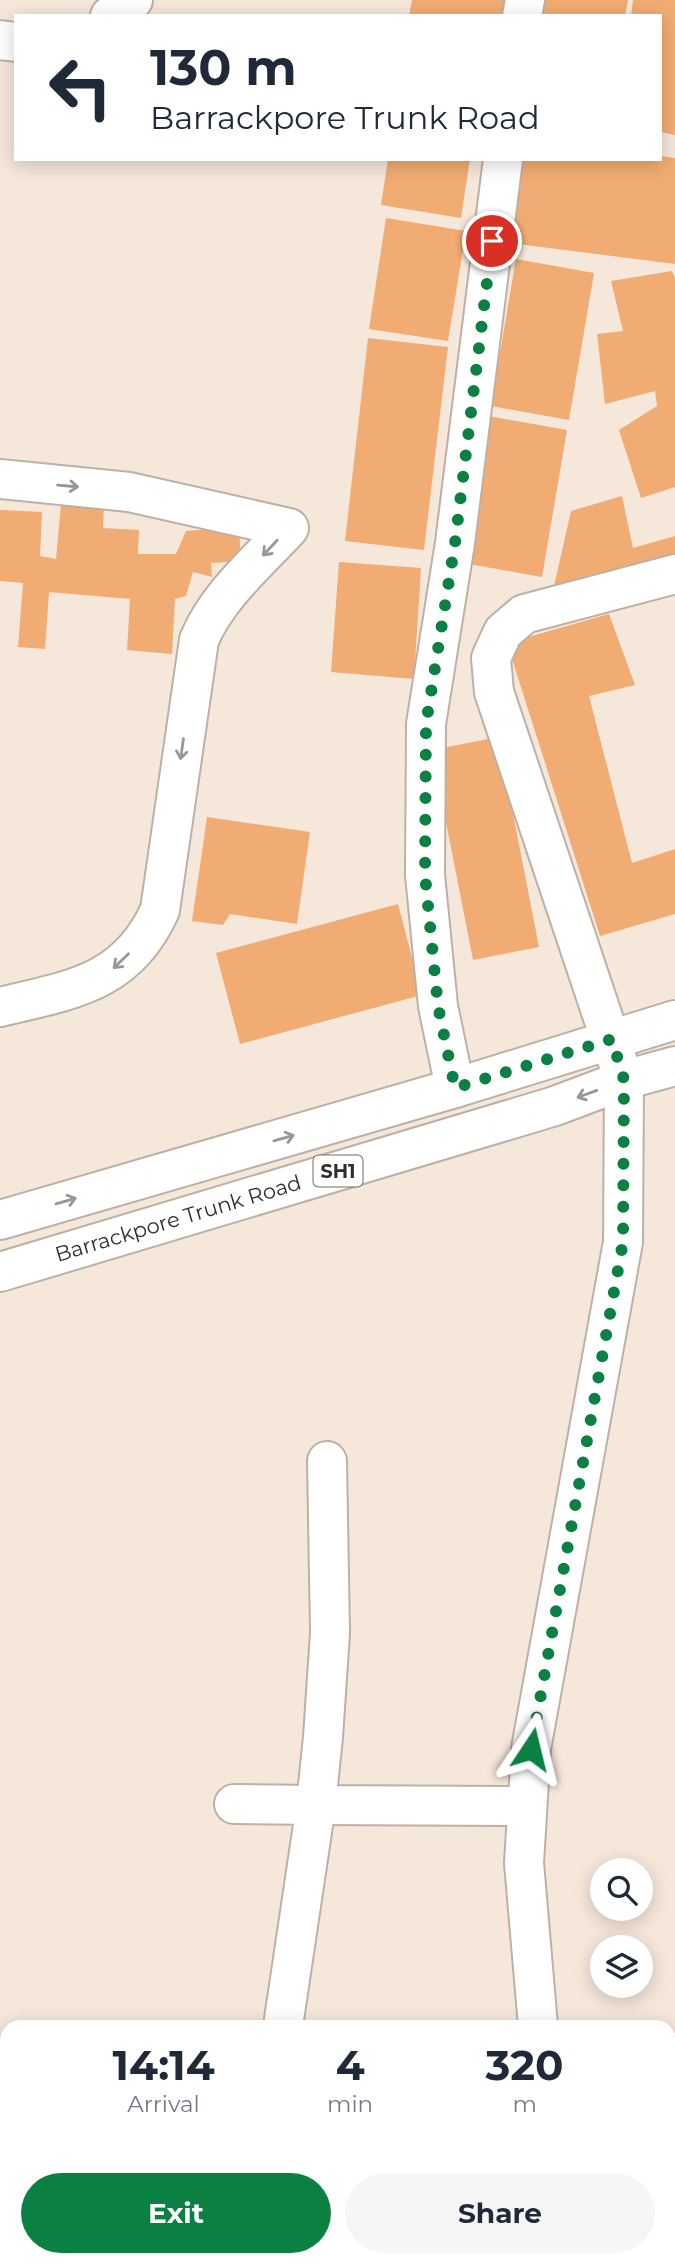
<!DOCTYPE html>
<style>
:root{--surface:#fff;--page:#f6f6f7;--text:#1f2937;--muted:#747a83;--accent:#0b8043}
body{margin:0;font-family:Montserrat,sans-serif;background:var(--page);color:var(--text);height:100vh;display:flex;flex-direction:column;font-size:26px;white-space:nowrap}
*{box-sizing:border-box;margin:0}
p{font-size:23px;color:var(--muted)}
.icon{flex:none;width:38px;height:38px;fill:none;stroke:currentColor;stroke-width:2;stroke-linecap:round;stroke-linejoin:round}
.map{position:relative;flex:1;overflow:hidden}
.drawer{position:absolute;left:0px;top:2020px;width:676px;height:247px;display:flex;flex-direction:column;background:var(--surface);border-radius:21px 21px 0 0;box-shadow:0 4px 18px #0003}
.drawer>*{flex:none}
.hud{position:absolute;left:14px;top:14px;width:648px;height:147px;border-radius:0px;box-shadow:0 4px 18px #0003;background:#fff;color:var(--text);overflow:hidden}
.buttons{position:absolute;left:590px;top:1858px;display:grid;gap:14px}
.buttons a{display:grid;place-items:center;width:63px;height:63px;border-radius:50%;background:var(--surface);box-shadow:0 4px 18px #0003;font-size:35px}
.pin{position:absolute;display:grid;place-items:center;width:60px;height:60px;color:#fff;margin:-30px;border:4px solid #fff;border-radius:50%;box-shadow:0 2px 7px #0007}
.me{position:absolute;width:77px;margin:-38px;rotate:10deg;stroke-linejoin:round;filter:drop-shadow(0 0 5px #0008)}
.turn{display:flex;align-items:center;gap:24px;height:147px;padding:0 21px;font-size:32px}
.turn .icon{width:91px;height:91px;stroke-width:2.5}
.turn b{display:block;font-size:49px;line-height:60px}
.eta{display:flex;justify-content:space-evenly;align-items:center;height:119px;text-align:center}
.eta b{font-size:42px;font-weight:700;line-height:49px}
.action{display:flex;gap:14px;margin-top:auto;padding:14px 21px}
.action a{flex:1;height:80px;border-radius:42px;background:var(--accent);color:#fff;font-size:28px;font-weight:700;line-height:80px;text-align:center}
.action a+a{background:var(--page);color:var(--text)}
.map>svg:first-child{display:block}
.building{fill:#f0ac72}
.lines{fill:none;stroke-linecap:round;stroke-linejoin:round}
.minor-casing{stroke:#beb0a5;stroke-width:42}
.major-casing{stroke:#beb0a5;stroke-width:42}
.minor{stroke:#fff;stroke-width:38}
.major{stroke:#fff;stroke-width:38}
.oneway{stroke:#999694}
.route{stroke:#0b8043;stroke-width:12;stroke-dasharray:0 21.6}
.labels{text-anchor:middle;stroke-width:5;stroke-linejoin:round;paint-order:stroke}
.shield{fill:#fff;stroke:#706c69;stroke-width:2}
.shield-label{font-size:19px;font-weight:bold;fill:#332d29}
.street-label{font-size:21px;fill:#332d29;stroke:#fff}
</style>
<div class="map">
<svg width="675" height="2266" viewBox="0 0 675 2266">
<rect width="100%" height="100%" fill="#f6e7db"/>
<g class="building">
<path d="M412,0H505L503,16H409Z"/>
<path d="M541,0H628L625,16H539Z"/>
<path d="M633,0H675V135L660,132V16H631Z"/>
<path d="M660,156L675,158V264L510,243L520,159H660Z"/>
<path d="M388,159H470L461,218L381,205Z"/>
<path d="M386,218L466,231L448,341L369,329Z"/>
<path d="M516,259L594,273L569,420L491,406Z"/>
<path d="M672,271L675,278V487L641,498L619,430L657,406L655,391L605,404L597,334L623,331L611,281Z"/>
<path d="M368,338L448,347L424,550L345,541Z"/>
<path d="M488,416L567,430L542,577L463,563Z"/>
<path d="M622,496L633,548L675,536V557L552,595L571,511Z"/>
<path d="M61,505L104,506L103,528L139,530L138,554H176L186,531L239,527L241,561L211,563L212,577L193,572L186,596L175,599L172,654L127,650L130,599L49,592L45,649L18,647L23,583L0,581V510L42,512L40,556L56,559Z"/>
<path d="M339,562L421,568L414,679L331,672Z"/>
<path d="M609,614L635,685L589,696L632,863L675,849V914L600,936L507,643Z"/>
<path d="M498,737L539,947L473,960L432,750Z"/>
<path d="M207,817L310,832L297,924L230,914L223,925L192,921Z"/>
<path d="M398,904L422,995L240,1044L216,953Z"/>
</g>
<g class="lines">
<g class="minor-casing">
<g id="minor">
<path d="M110,16L133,0"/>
<path d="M522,16L525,0"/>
<path d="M0,40L16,42"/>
<path d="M0,479L129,492L289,528C257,563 217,596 199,640L160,910C127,984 70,990 0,1007"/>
<path d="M455,1088L438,1006L425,875L426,724L455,543L503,159"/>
<path d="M327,1461L330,1633L323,1737L316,1805L526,1806"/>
<path d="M234,1804L316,1805L283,2026"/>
<path d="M538,2026L524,1863L531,1749L623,1242L624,1080L494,692L491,658L503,632L524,614L675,574"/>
<path d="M0,2092L7,2095"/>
<path d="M508,2259L529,2266"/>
</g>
</g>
<g class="major-casing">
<g id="major">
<path d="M0,1220L455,1088L675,1020"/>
<path id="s1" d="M0,1272L555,1106L624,1080L675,1066"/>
</g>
</g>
<use href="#minor" class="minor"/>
<use href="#major" class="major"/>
</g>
<defs><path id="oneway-shaft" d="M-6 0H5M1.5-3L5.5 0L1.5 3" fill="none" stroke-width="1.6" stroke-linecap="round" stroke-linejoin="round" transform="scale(1.75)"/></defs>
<g class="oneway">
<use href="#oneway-shaft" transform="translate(68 486) rotate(5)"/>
<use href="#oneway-shaft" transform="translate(270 548) rotate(133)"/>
<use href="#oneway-shaft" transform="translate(182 749) rotate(98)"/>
<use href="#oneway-shaft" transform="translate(121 961) rotate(136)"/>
<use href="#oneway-shaft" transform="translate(587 1094) rotate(160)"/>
<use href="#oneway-shaft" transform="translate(284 1138) rotate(-16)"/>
<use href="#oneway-shaft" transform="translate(66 1201) rotate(-16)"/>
</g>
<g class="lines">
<path class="route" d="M492,241L455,543L426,724L425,875L438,1006L455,1088L612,1039L624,1080L623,1242L531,1749"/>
</g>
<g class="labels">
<rect class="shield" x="313.5" y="1155.5" width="49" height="31" rx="5"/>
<g class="shield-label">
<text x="338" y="1178">SH1</text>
</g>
<g class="street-label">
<text dy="7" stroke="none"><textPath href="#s1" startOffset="186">Barrackpore Trunk Road</textPath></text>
</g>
</g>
</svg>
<div class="buttons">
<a><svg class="icon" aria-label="search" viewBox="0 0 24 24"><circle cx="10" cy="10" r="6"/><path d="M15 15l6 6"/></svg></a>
<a><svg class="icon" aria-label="layers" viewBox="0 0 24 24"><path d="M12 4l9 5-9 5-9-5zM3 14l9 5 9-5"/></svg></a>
</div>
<div class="pin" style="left:492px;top:241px;background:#d93025"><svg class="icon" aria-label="arrive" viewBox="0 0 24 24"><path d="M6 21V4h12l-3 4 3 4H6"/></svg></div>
<svg class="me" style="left:531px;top:1749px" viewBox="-20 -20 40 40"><path d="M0-17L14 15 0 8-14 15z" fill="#0b8043" stroke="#fff" stroke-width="4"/></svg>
<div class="hud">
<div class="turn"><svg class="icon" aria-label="left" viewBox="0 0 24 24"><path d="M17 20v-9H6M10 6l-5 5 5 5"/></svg><div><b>130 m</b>Barrackpore Trunk Road</div></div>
</div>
<section class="drawer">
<div class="eta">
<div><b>14:14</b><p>Arrival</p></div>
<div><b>4</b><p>min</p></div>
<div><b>320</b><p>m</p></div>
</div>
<div class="action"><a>Exit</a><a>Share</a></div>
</section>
</div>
